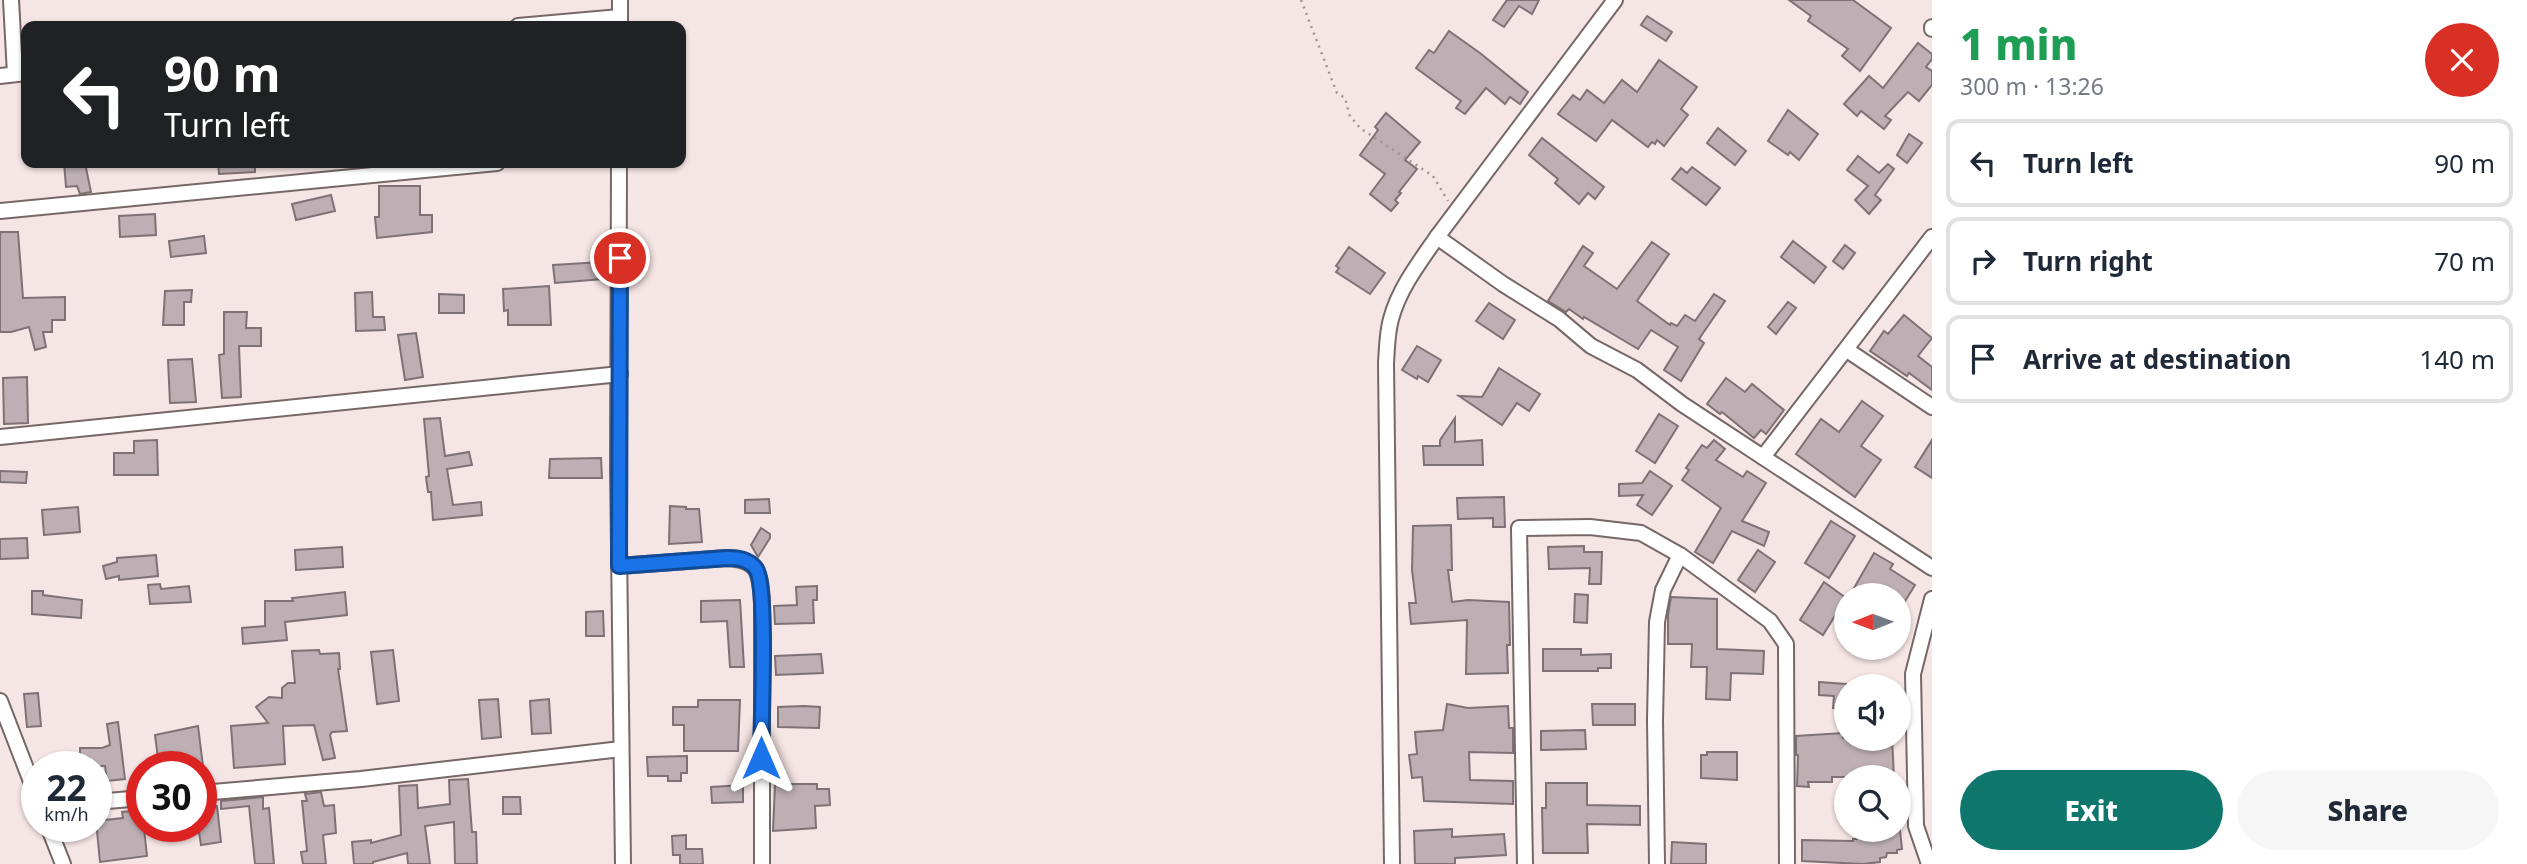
<!DOCTYPE html>
<meta charset="utf-8">
<style>
:root{--surface:#fff;--page:#f6f6f7;--text:#1f2937;--muted:#747a83;--line:#e0e1e3;--accent:#0f766e}
body{margin:0;font-family:"Noto Sans",sans-serif;background:var(--page);color:var(--text);height:100vh;display:flex;flex-direction:column;font-size:26px;white-space:nowrap}
*{box-sizing:border-box;margin:0}
p{font-size:23px;color:var(--muted)}
.icon{flex:none;width:38px;height:38px;fill:none;stroke:currentColor;stroke-width:2;stroke-linecap:round;stroke-linejoin:round}
.map{position:relative;flex:1;overflow:hidden}
.sheet{display:flex;flex-direction:column;background:var(--surface);width:595px}
.sheet>*{flex:none}
.hud{position:absolute;left:21px;top:21px;width:665px;height:147px;border-radius:14px;box-shadow:0 2px 5px #0004;background:#202124;color:#fff;overflow:hidden}
.needle{width:46px;rotate:269deg}
.buttons{position:absolute;left:1834px;top:583px;display:grid;gap:14px}
.buttons a{display:grid;place-items:center;width:77px;height:77px;border-radius:50%;background:var(--surface);box-shadow:0 2px 5px #0004;font-size:35px}
.speed{position:absolute;left:21px;top:751px;display:flex;gap:14px;font-size:35px;font-weight:700;text-align:center}
.speed>*{display:grid;place-content:center;width:91px;height:91px;border-radius:50%;background:var(--surface);box-shadow:0 2px 5px #0004;line-height:1}
.speed small{font-size:18px;font-weight:400}
.speed .limit{border:10px solid #d22;background:#fff;color:#111}
.pin{position:absolute;display:grid;place-items:center;width:60px;height:60px;color:#fff;margin:-30px;border:4px solid #fff;border-radius:50%;box-shadow:0 2px 7px #0007}
.me{position:absolute;width:77px;margin:-38px;rotate:0deg;stroke-linejoin:round;filter:drop-shadow(0 0 5px #0008)}
.turn{display:flex;align-items:center;gap:24px;height:147px;padding:0 28px;font-size:32px}
.turn .icon{width:91px;height:91px;stroke-width:2.5}
.turn b{display:block;font-size:49px;line-height:60px}
.round{display:grid;place-items:center;flex:none;width:74px;height:74px;border-radius:37px;background:var(--page)}
.overview{display:flex;align-items:center;justify-content:space-between;height:119px;padding:0 28px}
h1{font-size:42px;font-weight:800;line-height:52px;color:#1e9e55}
.button{display:flex;gap:14px;margin-top:auto;padding:14px 28px}
.button a{flex:1;height:80px;border-radius:42px;background:var(--accent);color:#fff;font-size:28px;font-weight:800;line-height:80px;text-align:center}
.button a+a{background:var(--page);color:var(--text)}
ul{padding:0;list-style:none}
li{display:flex;align-items:center;gap:21px;height:88px;margin:0 14px 10px;padding:0 14px;border:4px solid var(--line);border-radius:14px}
li div{flex:1}
li b{display:block;font-size:26px}
li em{font-style:normal}
main{display:flex;flex:1;min-height:0}
.map>svg:first-child{display:block}
.building{fill:#bdafb4;stroke:#7e7276;stroke-width:2}
.lines{fill:none;stroke-linecap:round;stroke-linejoin:round}
.minor-casing{stroke:#766867;stroke-width:18}
.path{stroke:#a19594;stroke-width:2.5;stroke-dasharray:2 5;stroke-linecap:butt}
.minor{stroke:#fff;stroke-width:14}
.route-casing{stroke:#114b97;stroke-width:18}
.route{stroke:#1a73e8;stroke-width:12}
</style>
<main>
<div class="map">
<svg width="1932" height="864" viewBox="0 0 1932 864">
<rect width="100%" height="100%" fill="#f5e5e4"/>
<g class="building">
<path d="M1507,0H1539L1532,14L1519,6L1504,27L1493,20Z"/>
<path d="M1789,0H1853L1891,28L1860,71L1842,56L1848,49L1808,21L1811,16Z"/>
<path d="M1647,16L1672,32L1666,41L1641,25Z"/>
<path d="M1449,31L1480,53L1528,92L1520,104L1510,97L1505,104L1486,88L1465,114L1456,108L1461,101L1416,68L1429,50L1434,53Z"/>
<path d="M1918,43L1932,54V59L1926,67L1932,71V85L1919,101L1908,92L1885,116L1891,120L1884,129L1861,111L1857,116L1844,104L1869,76L1883,88Z"/>
<path d="M1659,60L1697,87L1681,109L1688,115L1664,146L1657,140L1655,144L1652,142L1648,147L1612,120L1596,141L1558,114L1573,95L1580,100L1587,90L1604,103L1622,80L1637,92Z"/>
<path d="M1788,110L1818,134L1799,160L1790,152L1788,155L1768,141Z"/>
<path d="M1386,113L1420,142L1405,160L1417,169L1399,192L1401,193L1395,200L1398,203L1391,211L1370,194L1385,174L1360,155L1378,130L1375,127Z"/>
<path d="M1718,128L1746,151L1735,165L1707,143Z"/>
<path d="M1909,134L1922,143L1907,163L1897,155Z"/>
<path d="M1542,138L1604,187L1595,199L1588,193L1579,204L1555,183L1558,179L1529,155Z"/>
<path d="M1858,156L1879,173L1888,164L1894,169L1875,195L1881,200L1869,214L1855,200L1868,186L1847,170Z"/>
<path d="M64,163H85L91,192L80,194L77,186L66,187Z"/>
<path d="M218,163H255V172L219,174Z"/>
<path d="M1692,167L1720,188L1706,205L1672,179L1681,168L1687,173Z"/>
<path d="M379,186H420V215H432V232L377,238L375,217H379Z"/>
<path d="M331,195L335,211L296,220L292,204Z"/>
<path d="M155,214L156,235L120,237L119,216Z"/>
<path d="M0,232H18L23,298L65,297V320H52V332H43L46,347L35,350L29,327L11,332H0Z"/>
<path d="M204,236L206,253L171,257L169,241Z"/>
<path d="M1793,241L1826,267L1814,283L1781,257Z"/>
<path d="M1652,242L1669,254L1637,301L1670,325L1671,323L1677,326L1685,315L1695,321L1714,294L1725,301L1699,339L1704,343L1681,381L1664,370L1678,347L1651,330L1638,349L1584,317L1583,319L1569,309L1566,312L1548,301L1583,246L1593,253L1584,266L1617,289Z"/>
<path d="M1845,245L1855,253L1843,269L1833,261Z"/>
<path d="M1349,247L1385,273L1370,294L1336,272L1339,268L1336,266Z"/>
<path d="M602,262L603,279L555,283L553,265Z"/>
<path d="M549,286L551,325H508V310L504,311L503,289Z"/>
<path d="M192,290L191,302H184V325H163L165,291Z"/>
<path d="M372,292L373,317H384L385,330L356,331L355,293Z"/>
<path d="M439,294L464,295V313H439Z"/>
<path d="M1788,302L1796,308L1776,334L1768,327Z"/>
<path d="M1489,303L1515,320L1503,339L1476,321Z"/>
<path d="M224,312H247L246,328H261V346H239L241,397L222,398L219,355L224,354Z"/>
<path d="M1904,315L1932,338L1918,356L1932,367V390L1909,373L1907,376L1870,351L1884,331L1888,334Z"/>
<path d="M416,333L423,377L405,380L398,335Z"/>
<path d="M1417,346L1441,360L1428,382L1418,376L1417,379L1402,370Z"/>
<path d="M192,359L196,402L170,403L168,360Z"/>
<path d="M1499,368L1540,394L1529,411L1517,403L1502,425L1459,396L1482,397Z"/>
<path d="M27,377L28,423L4,424L3,378Z"/>
<path d="M1726,378L1745,392L1752,384L1784,410L1766,434L1761,430L1754,438L1722,412L1720,414L1707,404Z"/>
<path d="M1862,401L1883,416L1861,446L1881,460L1855,497L1796,454L1821,419L1839,432Z"/>
<path d="M1659,414L1678,426L1655,463L1636,451Z"/>
<path d="M440,418L445,456L469,452L472,465L447,469L453,505L481,502L482,515L433,520L431,492H428L426,477L429,476L424,419Z"/>
<path d="M1455,418V442L1482,440L1483,465H1424L1423,446H1440V440Z"/>
<path d="M157,440L158,475H114V453H134V441Z"/>
<path d="M1714,440L1725,449L1716,460L1743,477L1747,471L1766,483L1742,521L1769,532L1764,546L1732,531L1713,563L1695,552L1721,508L1682,480L1689,470L1686,468L1702,445L1707,448Z"/>
<path d="M1932,440V478L1915,467Z"/>
<path d="M601,458L602,478H549L550,459Z"/>
<path d="M0,471L27,472L26,483L0,482Z"/>
<path d="M1650,471L1672,486L1652,515L1637,505L1643,495L1619,496V484L1642,483Z"/>
<path d="M1504,497L1505,527H1493V518L1458,519L1457,498Z"/>
<path d="M769,499L770,513H745V500Z"/>
<path d="M670,506L686,507V509H699L702,542L669,544Z"/>
<path d="M78,507L80,532L44,535L42,510Z"/>
<path d="M1831,521L1855,536L1829,578L1805,563Z"/>
<path d="M1451,525L1452,570H1448L1452,602L1468,600L1509,602L1510,645H1507L1508,673L1466,674L1467,620L1411,624L1409,603H1416L1412,570L1413,526Z"/>
<path d="M761,528L770,534V538L758,557L751,545Z"/>
<path d="M27,538L28,558L0,559V539Z"/>
<path d="M1584,546V552H1602L1601,584H1589L1590,568L1549,569L1548,547Z"/>
<path d="M342,547L343,567L296,570L295,550Z"/>
<path d="M1758,550L1775,562L1755,592L1738,580Z"/>
<path d="M1874,553L1893,564L1890,569L1915,585L1899,611V595H1850Z"/>
<path d="M156,555L158,576L119,580V576L106,579L103,566L117,562V558Z"/>
<path d="M1824,582L1846,598L1823,635L1800,620Z"/>
<path d="M160,584L161,589L189,586L191,602L150,604L148,585Z"/>
<path d="M817,586V600H813L814,623L775,624L774,606L797,605L796,587Z"/>
<path d="M32,591H43V595L82,600L81,618L32,614Z"/>
<path d="M345,592L347,615L285,622L287,640L243,644L242,628L265,626V601H293L292,598Z"/>
<path d="M1575,594L1588,595L1587,623L1574,622Z"/>
<path d="M1671,597L1717,599V649L1764,651L1763,674L1731,673L1730,700L1706,699L1707,667H1691L1692,644H1668V615Z"/>
<path d="M740,600L744,667H730L727,621L701,622V601Z"/>
<path d="M603,611L604,636H586V612Z"/>
<path d="M1543,649H1581V655L1611,654V668H1598V671H1543Z"/>
<path d="M319,650L320,654L339,653L340,669H338L347,731L332,732L330,735L335,758L323,760L314,725L283,726L285,764L234,768L231,726L268,723L256,707L269,697L282,698V688L288,683H295L292,651Z"/>
<path d="M393,650L399,701L377,704L371,652Z"/>
<path d="M821,654L823,673L776,675L775,656Z"/>
<path d="M1819,682L1846,684V709L1833,708L1834,696L1819,695Z"/>
<path d="M38,693L41,726L27,727L24,694Z"/>
<path d="M498,699L501,737L482,739L479,700Z"/>
<path d="M549,699L551,733L532,734L530,701Z"/>
<path d="M698,700H740L738,751H684V725H673V707H698Z"/>
<path d="M1447,704L1468,708L1508,706L1509,728H1513V753L1469,752L1470,780L1513,781V804L1424,801L1422,777L1412,778L1409,755L1417,754L1415,732L1443,730Z"/>
<path d="M1592,704H1635V725H1593Z"/>
<path d="M804,706L820,707L819,728L778,727V707Z"/>
<path d="M118,722L125,779L107,781L105,766H80V748H102L110,745L107,724Z"/>
<path d="M198,726L203,766H159L155,735Z"/>
<path d="M1585,730L1586,749L1541,750V731Z"/>
<path d="M1843,733V738H1892L1894,777H1832V782H1808L1809,787L1797,786L1798,755H1796V736Z"/>
<path d="M1707,752H1737V780L1701,778V755H1707Z"/>
<path d="M687,756V773H681V781H668V776H648L647,757Z"/>
<path d="M468,779L472,832H476L477,864H455L454,822L425,826L430,864H408L407,853L373,862V864H354L352,842L371,840V843L401,835L399,786L417,785L418,808L450,804L449,780Z"/>
<path d="M1546,783H1587V805L1640,806V825L1587,824L1588,853H1543L1542,808H1546Z"/>
<path d="M775,784H817V789H829L830,805L815,806L816,828L773,831Z"/>
<path d="M743,785V802L712,803L711,787Z"/>
<path d="M321,792L324,806L334,805L336,833L323,835L326,864H303L301,852L307,851L302,801H307L305,794Z"/>
<path d="M263,797V809L269,808L274,864H255L249,806L221,809V801Z"/>
<path d="M503,797H520L521,814H503Z"/>
<path d="M217,806L221,842L201,845L198,826H201V808Z"/>
<path d="M142,810L147,856L100,862L96,821L123,818L122,812Z"/>
<path d="M1452,829V837L1504,834L1506,855L1455,858V864H1415L1414,831Z"/>
<path d="M1857,830H1900L1902,849L1897,850V853H1887L1886,857L1880,858V862L1863,864L1802,861V840L1853,841V839H1857Z"/>
<path d="M686,835V849H702L703,864H680V855H673L672,836Z"/>
<path d="M1672,842L1706,844V864H1671Z"/>
</g>
<g class="lines">
<g class="minor-casing">
<g id="minor">
<path d="M11,0L15,74"/>
<path d="M620,0V25"/>
<path d="M518,26L620,17"/>
<path d="M1932,27V29"/>
<path d="M0,76L26,73"/>
<path d="M619,163L618,469L623,864"/>
<path d="M0,211L497,163"/>
<path d="M1437,237L1503,284L1559,319L1591,346L1637,370L1682,404L1932,568"/>
<path d="M1847,350L1932,407"/>
<path d="M0,437L620,374"/>
<path d="M1763,457L1932,237"/>
<path d="M619,566L727,558C759,560 760,573 762,601V864"/>
<path d="M0,701L37,797"/>
<path d="M201,793L361,779L621,749"/>
<path d="M96,802L142,798"/>
<path d="M48,826L63,864"/>
<path d="M1392,864L1386,363C1387,349 1387,333 1391,319C1399,289 1419,263 1437,237L1615,0"/>
<path d="M1525,864L1519,528L1590,527L1641,533L1680,555L1770,621L1786,644L1787,864"/>
<path d="M1657,864L1655,720L1657,622L1663,590L1680,555"/>
<path d="M1929,864L1916,826L1913,674L1932,599"/>
</g>
</g>
<path class="path" d="M1301,0L1337,93L1345,98L1350,116L1360,128L1433,176L1448,201"/>
<use href="#minor" class="minor"/>
</g>
<g class="lines">
<g class="route-casing">
<path id="route" d="M620,258L619,566L727,558C738,558 749,559 756,569C768,586 761,728 761,758"/>
</g>
<use href="#route" class="route"/>
</g>
</svg>
<div class="buttons">
<a><svg class="needle" viewBox="-14 -14 28 28"><path d="M0-13l5 13h-10z" fill="#e53935"/><path d="M0 13l5-13h-10z" fill="#747a83"/></svg></a>
<a><svg class="icon" aria-label="sound" viewBox="0 0 24 24"><path d="M4 9h4l5-4v14l-5-4H4zM17 9q2 3 0 6"/></svg></a>
<a><svg class="icon" aria-label="search" viewBox="0 0 24 24"><circle cx="10" cy="10" r="6"/><path d="M15 15l6 6"/></svg></a>
</div>
<div class="speed"><div>22<small>km/h</small></div><div class="limit">30</div></div>
<div class="pin" style="left:620px;top:258px;background:#d93025"><svg class="icon" aria-label="arrive" viewBox="0 0 24 24"><path d="M6 21V4h12l-3 4 3 4H6"/></svg></div>
<svg class="me" style="left:761px;top:758px" viewBox="-20 -20 40 40"><path d="M0-17L14 15 0 8-14 15z" fill="#1a73e8" stroke="#fff" stroke-width="4"/></svg>
<div class="hud">
<div class="turn"><svg class="icon" aria-label="left" viewBox="0 0 24 24"><path d="M17 20v-9H6M10 6l-5 5 5 5"/></svg><div><b>90 m</b>Turn left</div></div>
</div>
</div>
<section class="sheet">
<div class="overview"><div><h1>1 min</h1><p>300 m · 13:26</p></div><a class="round" style="background:#d93025;color:#fff"><svg class="icon" aria-label="close" viewBox="0 0 24 24"><path d="M6 6l12 12M18 6L6 18"/></svg></a></div>
<ul>
<li><svg class="icon" aria-label="left" viewBox="0 0 24 24"><path d="M17 20v-9H6M10 6l-5 5 5 5"/></svg><div><b>Turn left</b></div><em>90 m</em></li>
<li><svg class="icon" aria-label="right" viewBox="0 0 24 24"><path d="M7 20v-9h11M14 6l5 5-5 5"/></svg><div><b>Turn right</b></div><em>70 m</em></li>
<li><svg class="icon" aria-label="arrive" viewBox="0 0 24 24"><path d="M6 21V4h12l-3 4 3 4H6"/></svg><div><b>Arrive at destination</b></div><em>140 m</em></li>
</ul>
<div class="button"><a>Exit</a><a>Share</a></div>
</section>
</main>
